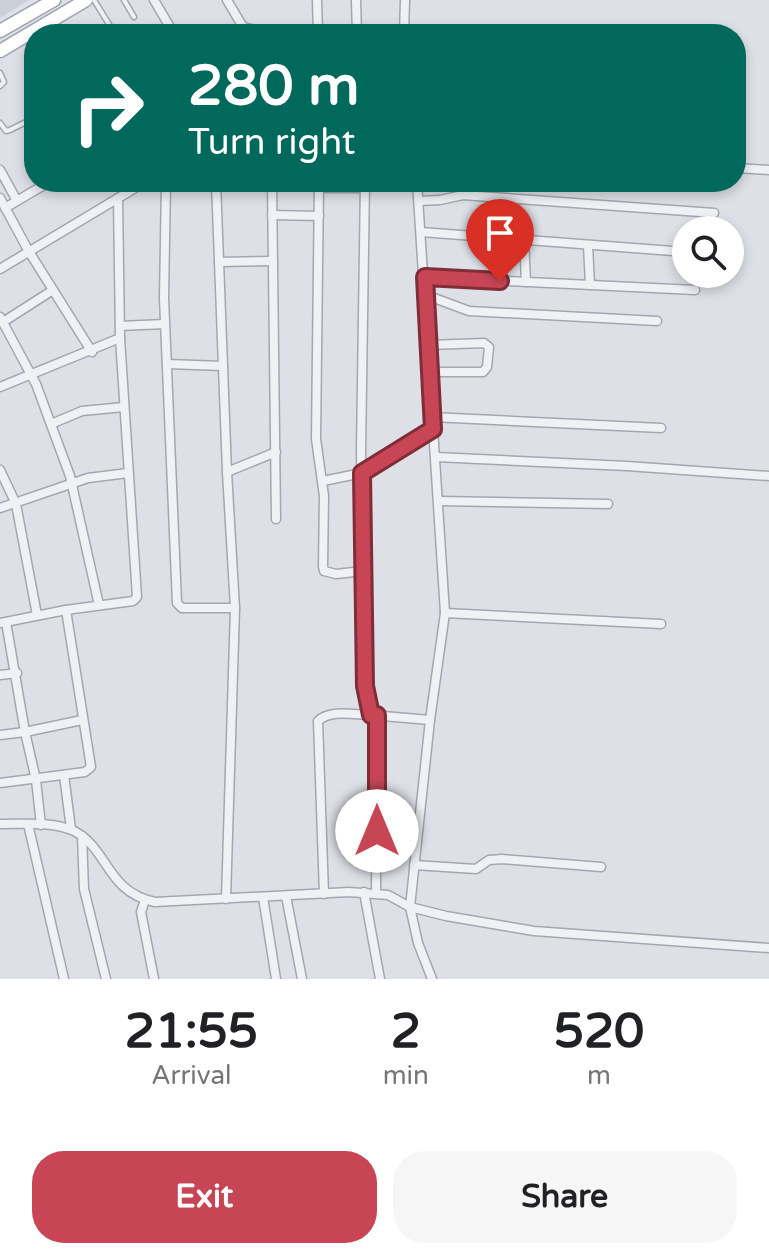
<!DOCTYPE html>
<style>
:root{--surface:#fff;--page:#f6f6f6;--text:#202124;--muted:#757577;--accent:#c74555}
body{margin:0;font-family:"Varela Round",sans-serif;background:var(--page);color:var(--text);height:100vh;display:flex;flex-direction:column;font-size:30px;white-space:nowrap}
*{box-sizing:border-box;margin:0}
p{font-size:26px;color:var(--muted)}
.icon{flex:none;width:44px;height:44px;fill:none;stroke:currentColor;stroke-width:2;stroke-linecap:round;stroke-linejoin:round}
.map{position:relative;height:979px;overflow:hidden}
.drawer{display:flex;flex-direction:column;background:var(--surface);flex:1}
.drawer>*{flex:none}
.banner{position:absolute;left:24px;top:24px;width:722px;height:168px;border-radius:32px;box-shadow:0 4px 12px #0003;background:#00695c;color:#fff;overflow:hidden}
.buttons{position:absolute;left:672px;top:216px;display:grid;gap:16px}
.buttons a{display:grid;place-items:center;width:72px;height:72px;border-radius:50%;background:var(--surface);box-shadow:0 4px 12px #0003;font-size:40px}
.pin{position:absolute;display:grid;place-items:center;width:68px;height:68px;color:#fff;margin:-82px -34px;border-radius:50% 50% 50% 0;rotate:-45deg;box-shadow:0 0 8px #0007}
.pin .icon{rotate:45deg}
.me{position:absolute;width:88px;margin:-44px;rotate:0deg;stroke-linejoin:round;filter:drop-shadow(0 0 6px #0008)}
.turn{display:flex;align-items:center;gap:28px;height:168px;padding:0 32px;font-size:36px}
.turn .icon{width:104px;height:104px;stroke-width:2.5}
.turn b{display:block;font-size:56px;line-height:68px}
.eta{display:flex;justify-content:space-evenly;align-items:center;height:136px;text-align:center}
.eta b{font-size:48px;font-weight:700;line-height:56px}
.primary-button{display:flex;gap:16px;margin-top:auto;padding:16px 32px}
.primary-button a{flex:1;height:92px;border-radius:32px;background:var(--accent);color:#fff;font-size:32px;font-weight:700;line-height:92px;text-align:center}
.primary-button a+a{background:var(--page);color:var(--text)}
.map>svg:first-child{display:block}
.built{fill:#cbcfd8}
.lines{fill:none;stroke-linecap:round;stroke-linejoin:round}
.service-casing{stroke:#a3a7b0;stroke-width:7}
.minor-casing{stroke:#a3a7b0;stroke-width:11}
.primary-casing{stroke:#9da4b1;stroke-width:15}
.service{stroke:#eff1f5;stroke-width:4}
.minor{stroke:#eff1f5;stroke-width:8}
.primary{stroke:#fff;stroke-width:12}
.route-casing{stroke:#812d37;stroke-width:20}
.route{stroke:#c74555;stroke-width:14}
</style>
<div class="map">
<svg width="769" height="979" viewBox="0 0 769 979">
<rect width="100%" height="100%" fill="#dde0e6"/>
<path class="built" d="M0,0H29L0,18Z"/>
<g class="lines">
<g class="service-casing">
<g id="service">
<path d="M94,0L115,34"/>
<path d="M124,0L134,17"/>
<path d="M0,73L4,82L0,86"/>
<path d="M0,123L6,131L10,130L34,118"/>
</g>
</g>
<g class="minor-casing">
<g id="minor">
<path d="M154,0L174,34"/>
<path d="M227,0L247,34"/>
<path d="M317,0L318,34"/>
<path d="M356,0L357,34"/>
<path d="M243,27L272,34"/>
<path d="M404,34L405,0"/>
<path d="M736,168L769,170"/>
<path d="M0,170L17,201"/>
<path d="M166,182L164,298L177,603L182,608H235L227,472L216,182"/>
<path d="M272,182L276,519"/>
<path d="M319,182L316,439L324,496L323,566L324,571L336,574L363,571"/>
<path d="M365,182L361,451L365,686L371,715L430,720"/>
<path d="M417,182L445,613L430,720L410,907L418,943L432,979"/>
<path d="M319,188H364"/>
<path d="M0,198L28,250L92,352"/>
<path d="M419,201L440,200L463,195L714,213"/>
<path d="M5,208L49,182"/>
<path d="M272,215L319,216"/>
<path d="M421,232L686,252"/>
<path d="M524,238L526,282"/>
<path d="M588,245L590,285"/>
<path d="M219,262L273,261"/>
<path d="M0,269L145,182"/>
<path d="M425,277L695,290"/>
<path d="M426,295L469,311L657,321"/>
<path d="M0,317L36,384L70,476L99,605"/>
<path d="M3,322L53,290"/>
<path d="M120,326L165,324"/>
<path d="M429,345L484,343L489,347L487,367L483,372H430"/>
<path d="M167,364L223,366"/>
<path d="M0,387L120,338"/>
<path d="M432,417L661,428"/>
<path d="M51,424L82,411L124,407"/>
<path d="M436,457L627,466L769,476"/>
<path d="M0,470L16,504L37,615"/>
<path d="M227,472L276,452"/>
<path d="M323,481L362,473L433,429"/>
<path d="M439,501L608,504"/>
<path d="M0,508L88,478L128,473"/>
<path d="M445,613L661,624"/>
<path d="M6,622L25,732L82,720"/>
<path d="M0,623L66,610L133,601L137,597L120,338L118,198"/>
<path d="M0,675L17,673"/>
<path d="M0,735L25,732L36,780L41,825"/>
<path d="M64,775L71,829"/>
<path d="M0,783L85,772L91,767L66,610"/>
<path d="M0,824C23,824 53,821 74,831C109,849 106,892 155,902L349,892L388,895L410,907L446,916L534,931L769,948"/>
<path d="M28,824L64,979"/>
<path d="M82,836L84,889L106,979"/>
<path d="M414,865L476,869L489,860L502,859L601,867"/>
<path d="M364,892L380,979"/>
<path d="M376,893L377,715"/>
<path d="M324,894L318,721C331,709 354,715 371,715"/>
<path d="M286,896L302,979"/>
<path d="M263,897L276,979"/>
<path d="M226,899L235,608"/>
<path d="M145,900L141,912L154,979"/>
</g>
</g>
<g class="primary-casing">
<g id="primary">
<path d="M0,31L54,0"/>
<path d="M0,51L86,0"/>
</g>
</g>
<use href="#service" class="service"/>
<use href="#minor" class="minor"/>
<use href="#primary" class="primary"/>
</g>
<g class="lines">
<g class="route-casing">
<path id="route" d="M377,831V715H371L365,686L362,473L433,429L425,277L500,281"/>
</g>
<use href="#route" class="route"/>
</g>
</svg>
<div class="buttons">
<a><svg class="icon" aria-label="search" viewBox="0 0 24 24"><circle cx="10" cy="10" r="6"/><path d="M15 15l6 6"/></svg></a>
</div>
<div class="pin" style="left:500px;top:281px;background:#d93025"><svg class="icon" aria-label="arrive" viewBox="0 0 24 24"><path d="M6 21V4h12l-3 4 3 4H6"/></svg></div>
<svg class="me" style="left:377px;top:831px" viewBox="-20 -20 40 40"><circle r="19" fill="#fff"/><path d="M0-13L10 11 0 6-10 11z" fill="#c74555"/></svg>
<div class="banner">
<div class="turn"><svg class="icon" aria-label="right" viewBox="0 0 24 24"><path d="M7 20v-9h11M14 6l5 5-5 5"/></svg><div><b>280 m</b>Turn right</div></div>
</div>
</div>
<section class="drawer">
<div class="eta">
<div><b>21:55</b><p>Arrival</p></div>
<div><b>2</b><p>min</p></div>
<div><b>520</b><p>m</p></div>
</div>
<div class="primary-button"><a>Exit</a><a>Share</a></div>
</section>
